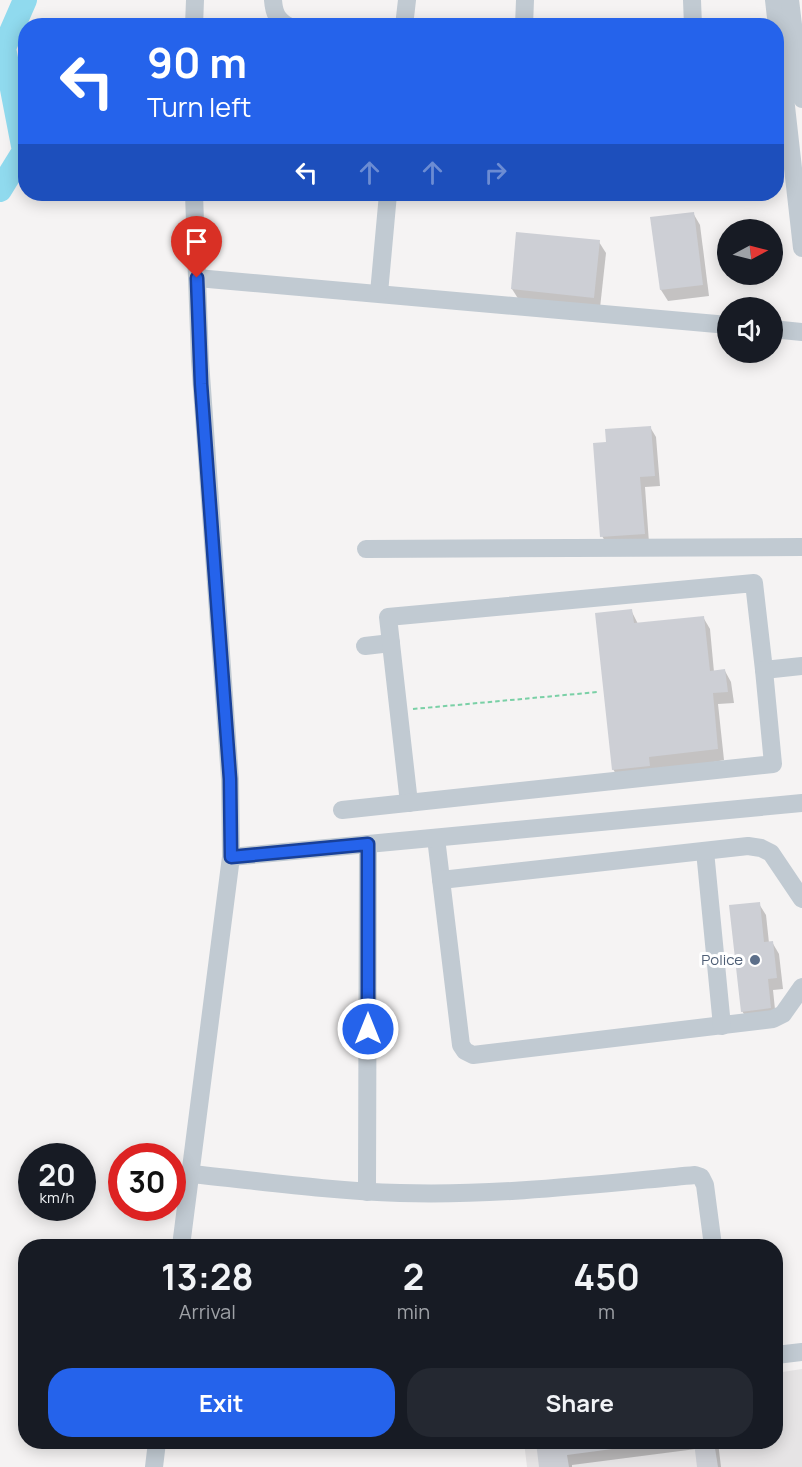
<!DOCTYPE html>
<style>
:root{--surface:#171b24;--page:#242831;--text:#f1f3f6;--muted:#9ea1a6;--accent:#2563eb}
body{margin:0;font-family:Manrope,sans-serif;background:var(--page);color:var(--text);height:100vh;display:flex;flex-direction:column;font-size:22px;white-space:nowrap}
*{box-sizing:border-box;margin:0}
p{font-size:20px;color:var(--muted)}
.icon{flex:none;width:33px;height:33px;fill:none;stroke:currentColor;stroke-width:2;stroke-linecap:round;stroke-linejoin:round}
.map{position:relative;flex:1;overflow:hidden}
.side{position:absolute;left:18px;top:1239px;width:765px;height:210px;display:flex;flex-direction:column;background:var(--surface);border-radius:24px;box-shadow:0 3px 15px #0003}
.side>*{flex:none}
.guide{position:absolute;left:18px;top:18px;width:766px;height:183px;border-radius:24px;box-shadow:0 3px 15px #0003;background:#2563eb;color:#fff;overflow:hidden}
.needle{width:39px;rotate:83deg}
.controls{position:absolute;left:717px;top:219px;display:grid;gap:12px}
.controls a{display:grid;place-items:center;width:66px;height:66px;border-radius:50%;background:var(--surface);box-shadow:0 3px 15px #0003;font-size:30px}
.speed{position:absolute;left:18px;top:1143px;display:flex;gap:12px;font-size:30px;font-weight:700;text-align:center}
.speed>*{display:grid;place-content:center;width:78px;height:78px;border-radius:50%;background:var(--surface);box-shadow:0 3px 15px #0003;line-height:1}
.speed small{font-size:15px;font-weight:400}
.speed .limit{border:9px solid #d22;background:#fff;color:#111}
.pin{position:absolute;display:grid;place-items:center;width:51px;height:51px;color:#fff;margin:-62px -26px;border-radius:50% 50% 50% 0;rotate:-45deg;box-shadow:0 0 6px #0007}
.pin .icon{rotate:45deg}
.me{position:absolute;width:66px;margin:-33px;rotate:0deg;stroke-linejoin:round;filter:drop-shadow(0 0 4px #0008)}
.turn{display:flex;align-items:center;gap:21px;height:126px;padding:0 30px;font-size:27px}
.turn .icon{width:78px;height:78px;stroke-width:2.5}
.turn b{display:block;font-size:42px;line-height:51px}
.lanes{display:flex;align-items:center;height:57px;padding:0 30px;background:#0003;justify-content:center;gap:30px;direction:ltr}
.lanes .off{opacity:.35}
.eta{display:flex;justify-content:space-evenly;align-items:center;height:102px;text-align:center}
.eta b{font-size:36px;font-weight:700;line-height:42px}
.button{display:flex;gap:12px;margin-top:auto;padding:12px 30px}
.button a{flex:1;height:69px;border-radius:24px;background:var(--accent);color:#fff;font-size:24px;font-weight:700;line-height:69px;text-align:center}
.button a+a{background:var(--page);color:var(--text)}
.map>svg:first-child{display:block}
.education{fill:#e6e4e5}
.shadow{fill:#0003}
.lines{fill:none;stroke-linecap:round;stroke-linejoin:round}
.river{stroke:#90daee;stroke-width:24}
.building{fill:#cdcfd5}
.path{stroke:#7ad0a6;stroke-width:2;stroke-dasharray:4.5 3;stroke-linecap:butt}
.minor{stroke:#c1cad2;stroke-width:18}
.route-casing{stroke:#184099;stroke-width:15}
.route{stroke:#2563eb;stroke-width:10}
.service-dot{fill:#5c6f8a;stroke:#fff;stroke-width:2}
.labels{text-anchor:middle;stroke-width:6;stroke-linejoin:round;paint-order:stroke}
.service-label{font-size:15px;fill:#4e5e75;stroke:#fff;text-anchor:end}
</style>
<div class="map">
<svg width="802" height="1467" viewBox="0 0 802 1467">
<rect width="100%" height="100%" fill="#f5f3f3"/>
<path class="education" d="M802,1369V1467H527L524,1442H776V1373Z"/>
<g class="shadow">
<path d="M693,213L700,225L709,296L668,301L661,290L652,218Z"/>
<path d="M599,242L606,253L600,308L519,300L512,289Z"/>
<path d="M650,427L656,437L660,486L645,487L649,543L608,546L602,536L607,443Z"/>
<path d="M631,610L638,624L703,617L710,629L714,672L725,671L731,682L734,703L718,704L724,760L620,781L613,769Z"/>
<path d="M759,904L766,915L769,943L772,942L779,954L783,989L773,990L776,1019L749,1022L742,1011Z"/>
<path d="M538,1442H718L721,1467H699L696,1449L572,1465V1467H541Z"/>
</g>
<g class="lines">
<path class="river" d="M0,190L24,151L4,48L25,0"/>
</g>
<g class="building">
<path d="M694,212L703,285L660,290L650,217Z"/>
<path d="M516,232L600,240L594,298L511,289Z"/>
<path d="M651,426L655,476L640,477L645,534L600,537L593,443L606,442L605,429Z"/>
<path d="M632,609L634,623L704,616L710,671L725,669L728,692L713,693L718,749L649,757L650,766L612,770L595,613Z"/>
<path d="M760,902L764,942L773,941L777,978L768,979L771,1008L741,1012L729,905Z"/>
<path d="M536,1442H619L620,1448L567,1455L569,1467H539Z"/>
<path d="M694,1442H714L718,1467H697Z"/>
</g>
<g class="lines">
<path class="path" d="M413,709L598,692"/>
<g class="minor">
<path d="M273,0C274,13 277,20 288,26"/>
<path d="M692,0L693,26"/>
<path d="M774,0L802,248"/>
<path d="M790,0L802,99"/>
<path d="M194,26L195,0"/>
<path d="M404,26L407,0"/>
<path d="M524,26L525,0"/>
<path d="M197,278L728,325"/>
<path d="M379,293L388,194"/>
<path d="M772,329L802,332"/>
<path d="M366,549L802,547"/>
<path d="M365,646L391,643"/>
<path d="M409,803L388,617L754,583L764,670L802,666"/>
<path d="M342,810L773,764L764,670"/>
<path d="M436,838L461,1045L465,1051L473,1055L773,1019L783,1014L802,987"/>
<path d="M705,851L722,1026"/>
<path d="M231,857L802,803"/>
<path d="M441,880L748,846L761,848L771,853L802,899"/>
<path d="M191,1174C260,1181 330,1191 400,1193C499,1196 597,1184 695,1175L701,1177L705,1185L713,1246"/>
<path d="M367,1192L368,844"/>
<path d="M181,1246L231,857L230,779L200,361L194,194"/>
<path d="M776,1355L802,1352"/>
<path d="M154,1467L157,1442"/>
</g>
</g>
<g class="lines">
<g class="route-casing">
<path id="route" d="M197,278L201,384L230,779L231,857L368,844V1029"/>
</g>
<use href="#route" class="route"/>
</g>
<circle class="service-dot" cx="755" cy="960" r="6"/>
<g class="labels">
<g class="service-label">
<text x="743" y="965">Police</text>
</g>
</g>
</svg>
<div class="controls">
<a><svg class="needle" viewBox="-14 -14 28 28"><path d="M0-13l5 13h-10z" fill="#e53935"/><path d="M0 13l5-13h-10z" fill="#9ea1a6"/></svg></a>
<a><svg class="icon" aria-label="sound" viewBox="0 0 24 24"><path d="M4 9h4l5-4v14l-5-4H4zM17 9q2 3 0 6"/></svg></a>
</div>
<div class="speed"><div>20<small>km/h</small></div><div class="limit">30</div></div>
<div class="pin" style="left:197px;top:278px;background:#d93025"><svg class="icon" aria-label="arrive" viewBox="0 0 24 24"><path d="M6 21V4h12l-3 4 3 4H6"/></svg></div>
<svg class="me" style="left:368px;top:1029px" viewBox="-20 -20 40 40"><circle r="17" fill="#2563eb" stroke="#fff" stroke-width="3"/><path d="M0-11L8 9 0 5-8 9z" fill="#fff"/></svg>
<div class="guide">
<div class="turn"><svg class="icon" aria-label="left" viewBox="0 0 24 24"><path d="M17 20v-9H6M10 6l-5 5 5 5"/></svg><div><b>90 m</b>Turn left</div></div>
<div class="lanes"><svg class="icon" aria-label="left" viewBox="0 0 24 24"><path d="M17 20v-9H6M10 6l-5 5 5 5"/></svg><svg class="icon off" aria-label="ahead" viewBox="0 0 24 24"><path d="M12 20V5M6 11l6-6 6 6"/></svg><svg class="icon off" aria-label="ahead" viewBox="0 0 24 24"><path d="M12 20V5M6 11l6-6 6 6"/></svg><svg class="icon off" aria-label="right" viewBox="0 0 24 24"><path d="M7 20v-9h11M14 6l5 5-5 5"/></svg></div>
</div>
<section class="side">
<div class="eta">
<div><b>13:28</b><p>Arrival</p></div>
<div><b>2</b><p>min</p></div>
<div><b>450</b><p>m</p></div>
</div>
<div class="button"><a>Exit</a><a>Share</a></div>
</section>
</div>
